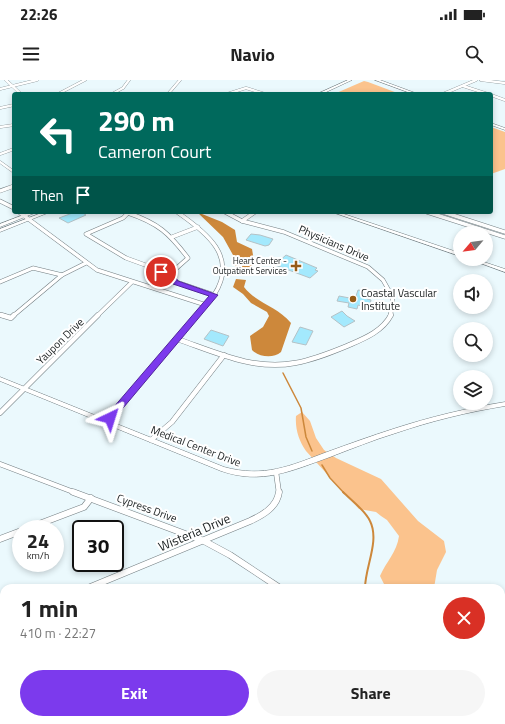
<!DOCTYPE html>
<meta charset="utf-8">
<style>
:root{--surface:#fff;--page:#f6f6f6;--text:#222;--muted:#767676;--accent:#7c3aed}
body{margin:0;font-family:"Titillium Web",sans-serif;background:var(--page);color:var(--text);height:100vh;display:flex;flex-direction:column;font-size:15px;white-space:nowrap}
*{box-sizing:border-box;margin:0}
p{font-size:13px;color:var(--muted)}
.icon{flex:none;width:22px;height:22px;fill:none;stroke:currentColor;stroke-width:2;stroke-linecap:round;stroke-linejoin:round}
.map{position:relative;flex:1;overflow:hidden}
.sheet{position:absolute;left:0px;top:504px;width:505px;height:140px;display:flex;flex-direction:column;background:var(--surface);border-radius:12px 12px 0 0;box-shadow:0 2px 6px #0003}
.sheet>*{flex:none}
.banner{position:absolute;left:12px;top:12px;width:481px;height:122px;border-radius:4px;box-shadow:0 2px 6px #0003;background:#00695c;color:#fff;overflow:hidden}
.needle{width:26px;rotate:241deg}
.tools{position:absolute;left:453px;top:146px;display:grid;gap:8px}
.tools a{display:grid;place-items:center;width:40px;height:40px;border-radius:50%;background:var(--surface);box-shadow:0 2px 6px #0003;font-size:20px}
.speed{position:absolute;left:12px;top:440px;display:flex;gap:8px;font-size:20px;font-weight:700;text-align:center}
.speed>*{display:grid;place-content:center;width:52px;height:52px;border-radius:50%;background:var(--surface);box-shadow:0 2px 6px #0003;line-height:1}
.speed small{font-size:10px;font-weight:400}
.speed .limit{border:2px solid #111;border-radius:6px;background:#fff;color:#111}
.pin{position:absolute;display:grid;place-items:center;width:34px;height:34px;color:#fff;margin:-17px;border:2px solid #fff;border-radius:50%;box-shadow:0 1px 4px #0007}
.me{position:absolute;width:44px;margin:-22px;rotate:41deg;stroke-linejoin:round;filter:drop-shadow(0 0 3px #0008)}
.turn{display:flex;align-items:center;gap:14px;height:84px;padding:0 20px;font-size:18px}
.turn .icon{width:52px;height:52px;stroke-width:2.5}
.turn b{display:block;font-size:28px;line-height:34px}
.then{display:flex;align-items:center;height:38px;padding:0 20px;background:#0003;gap:8px;font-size:15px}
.round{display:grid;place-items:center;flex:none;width:42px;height:42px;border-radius:21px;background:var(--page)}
.head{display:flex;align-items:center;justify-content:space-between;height:68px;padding:0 20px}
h1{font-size:24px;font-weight:700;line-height:30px}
.cta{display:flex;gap:8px;margin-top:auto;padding:8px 20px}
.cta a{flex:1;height:46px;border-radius:24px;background:var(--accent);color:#fff;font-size:16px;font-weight:700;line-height:46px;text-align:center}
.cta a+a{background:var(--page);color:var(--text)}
.status{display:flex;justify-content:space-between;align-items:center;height:28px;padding:0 20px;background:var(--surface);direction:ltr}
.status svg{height:11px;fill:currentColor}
header{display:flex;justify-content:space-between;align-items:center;height:52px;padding:0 20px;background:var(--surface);font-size:18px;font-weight:700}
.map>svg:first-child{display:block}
.green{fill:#fbc38d}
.water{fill:#cd883b}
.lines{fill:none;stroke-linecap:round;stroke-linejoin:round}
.stream-far1{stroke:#cd883b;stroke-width:1.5}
.stream{stroke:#cd883b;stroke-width:2}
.building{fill:#a3e9fd;stroke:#b5c2c6}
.street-far3-casing{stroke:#737e82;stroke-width:3}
.street-far2-casing{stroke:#737e82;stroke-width:4.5}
.street-far1-casing{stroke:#737e82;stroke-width:5.5}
.street-casing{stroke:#737e82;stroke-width:7}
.secondary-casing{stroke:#737e82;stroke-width:1}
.primary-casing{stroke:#737e82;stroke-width:1}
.street-far3{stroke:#fff;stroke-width:2.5}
.street-far2{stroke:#fff;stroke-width:3.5}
.street-far1{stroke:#fff;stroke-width:4.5}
.street{stroke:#fff;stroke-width:6}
.secondary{fill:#fff;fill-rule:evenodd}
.primary{fill:#fff;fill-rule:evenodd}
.route{fill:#7c3aed;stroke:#51269a}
.poi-dot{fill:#955c17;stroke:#fff;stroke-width:1.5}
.labels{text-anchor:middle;stroke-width:4;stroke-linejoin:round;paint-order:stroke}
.far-poi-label{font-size:9px;fill:#1b2021;stroke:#fff;text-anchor:end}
.street-label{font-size:11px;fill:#1b2021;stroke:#fff}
.poi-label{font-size:11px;fill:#1b2021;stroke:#fff;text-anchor:start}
.near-street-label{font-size:13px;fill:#1b2021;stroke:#fff}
</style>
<div class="status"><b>22:26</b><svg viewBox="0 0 49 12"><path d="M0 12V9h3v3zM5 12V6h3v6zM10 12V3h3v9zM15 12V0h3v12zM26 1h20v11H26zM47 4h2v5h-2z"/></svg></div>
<header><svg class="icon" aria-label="menu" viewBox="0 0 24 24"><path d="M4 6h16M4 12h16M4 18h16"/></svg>Navio<svg class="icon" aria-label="search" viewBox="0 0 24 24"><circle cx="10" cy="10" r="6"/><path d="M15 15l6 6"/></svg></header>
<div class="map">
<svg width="505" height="644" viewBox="0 0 505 644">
<rect width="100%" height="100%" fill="#ebf9fd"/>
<g class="green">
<path d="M364,1L368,2L400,14H334Z"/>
<path d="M491,47L505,52V89L491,94Z"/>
<path d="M302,332L310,341L316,358L324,370L336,378L381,399L418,441L444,461L446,472L437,490L434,508H386L380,496C386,482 397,472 399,456L387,440L381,436L376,432L359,429L306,371C299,361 295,349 296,336Z"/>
<path d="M501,627L505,630V644H479L477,640H501Z"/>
<path d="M58,640H323L331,644H55Z"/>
<path d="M327,640H416L417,644H335Z"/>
</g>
<g class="water">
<path d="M197,132L222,142L235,150L237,162L252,169L254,181L252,187L245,190L236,188L233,175L223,157Z"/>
<path d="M236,199L246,200L244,207C256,223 277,226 291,243L281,272C273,279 259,277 252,270L250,256L263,247L269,236L267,232L251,223L243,214L233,207Z"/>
<path d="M416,640H477L479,644H417Z"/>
</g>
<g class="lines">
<g class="stream-far1">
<path d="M283,293L301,328L306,357L312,371"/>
<path d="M322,385L330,398L344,413"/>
</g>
<g class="stream">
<path d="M343,412C351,420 365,430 370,441C380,461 365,487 365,508"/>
<path d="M387,640V644"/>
</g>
</g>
<g class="building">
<path d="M75,132H81L86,135L68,143L59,138Z"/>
<path d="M251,154L260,155L273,159L269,165L265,166L246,160Z"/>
<path d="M286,175L317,188L315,190L318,191L310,198L275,185Z"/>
<path d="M358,210L365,211L364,214L368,215L367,219L371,220L369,228L358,225L357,229L348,227L349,223L337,221L339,216L355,219Z"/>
<path d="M342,231L347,236L355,241L344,247L331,237Z"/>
<path d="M300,247L313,251L306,265L292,262Z"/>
<path d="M211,250L229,256L223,266L204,259Z"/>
</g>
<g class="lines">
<g class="street-far3-casing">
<g id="street-far3">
<path d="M6,0L21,14"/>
<path d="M481,0L505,3"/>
<path d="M463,6L488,14"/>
<path d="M0,9L37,0"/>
<path d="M58,14L85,0"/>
<path d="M112,14L123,8L129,0"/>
<path d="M168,14L180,0"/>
<path d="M227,14L246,8L265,14"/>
<path d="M443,14L476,0"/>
<path d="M491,15L505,20"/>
<path d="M0,28L14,25"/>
<path d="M0,47L14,45"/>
<path d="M0,74L14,69"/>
<path d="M0,82L14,92"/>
</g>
</g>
<g class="street-far2-casing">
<g id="street-far2">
<path d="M0,111L14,106"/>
<path d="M0,121L14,128"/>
<path d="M19,132L97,190L206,225"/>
<path d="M129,132L123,138L86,154L126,178L170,194L176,202L214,215"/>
<path d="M177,132C206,152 239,177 214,215C209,223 202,229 196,236"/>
<path d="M225,132L242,141L284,152L368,187L383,200L392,216L393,224L390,236"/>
<path d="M427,132L505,157"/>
<path d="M443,132L505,152"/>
<path d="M128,133C158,143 169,153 188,178L170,194"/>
<path d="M242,141L255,132"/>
<path d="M172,157L198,147"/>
<path d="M0,202L33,188L62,195"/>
<path d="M0,235L5,236"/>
<path d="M13,236L62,195L86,183"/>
<path d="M97,236L132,202"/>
</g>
</g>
<g class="street-far1-casing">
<g id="street-far1">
<path d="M1,235L11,238L14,235"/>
<path d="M177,259C215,272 254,291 295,283C313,280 330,273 347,266C363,259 382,252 391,235"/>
<path d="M0,333L98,235"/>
<path d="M107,342L197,235"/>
<path d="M151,360L172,342L224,275"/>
<path d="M0,384L76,413"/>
<path d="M276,392L279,413"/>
</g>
</g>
<g class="street-casing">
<g id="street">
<path d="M73,412L204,461L230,475L280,508"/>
<path d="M26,449L84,427L91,418"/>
<path d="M0,459L21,451"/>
<path d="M88,508L250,441C263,435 277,427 279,412"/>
<path d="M0,545L4,543"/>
<path d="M501,550L505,552"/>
<path d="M18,644L27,640"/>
</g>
</g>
<g class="secondary-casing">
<g id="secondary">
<path d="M348,0H352L322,14H317Z"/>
<path d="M31,132H37L0,147V144Z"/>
<path d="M44,132H50L0,152V149Z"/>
<path d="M332,132H338L460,173V176Z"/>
<path d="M469,179H475L505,189V192Z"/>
<path d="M0,297L224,387C264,398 290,386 327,372C349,364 371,356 393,349C430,337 467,328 505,322V326C468,332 431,341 396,353C373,360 351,369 330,377C291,391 262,405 221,391L0,301Z"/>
</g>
</g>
<g class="primary-casing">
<g id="primary">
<path d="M375,0H380L418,14H413Z"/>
<path d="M491,43L505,48V50L491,45Z"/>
</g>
</g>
<use href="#street-far3" class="street-far3"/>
<use href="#street-far2" class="street-far2"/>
<use href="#street-far1" class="street-far1"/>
<use href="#street" class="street"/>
<use href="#secondary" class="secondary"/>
<use href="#primary" class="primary"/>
</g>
<path class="route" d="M161,189L173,193L178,201L218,215L113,340H107V335L209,216L173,204L168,196L158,193V190Z"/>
<g class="poi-dot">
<path d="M294 180h4v4h4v4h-4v4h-4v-4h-4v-4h4z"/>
<circle cx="353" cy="219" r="4"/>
</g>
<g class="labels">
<g class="far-poi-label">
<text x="287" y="184">Heart Center -<tspan x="287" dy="10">Outpatient Services</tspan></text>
</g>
<g class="street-label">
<text transform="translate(334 163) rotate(23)" y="4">Physicians Drive</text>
<text transform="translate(60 261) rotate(-44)" y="4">Yaupon Drive</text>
<text transform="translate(196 366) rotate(21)" y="4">Medical Center Drive</text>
<text transform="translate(147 428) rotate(20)" y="4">Cypress Drive</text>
</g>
<g class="poi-label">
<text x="361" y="217">Coastal Vascular<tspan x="361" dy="13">Institute</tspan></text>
</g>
<g class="near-street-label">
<text transform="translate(194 452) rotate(-23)" y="5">Wisteria Drive</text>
</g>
</g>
</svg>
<div class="tools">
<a><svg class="needle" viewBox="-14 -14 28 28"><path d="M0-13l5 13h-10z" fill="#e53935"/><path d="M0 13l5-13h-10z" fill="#767676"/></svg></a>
<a><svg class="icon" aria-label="sound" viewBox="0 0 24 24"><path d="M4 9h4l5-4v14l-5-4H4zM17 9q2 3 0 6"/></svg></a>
<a><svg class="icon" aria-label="search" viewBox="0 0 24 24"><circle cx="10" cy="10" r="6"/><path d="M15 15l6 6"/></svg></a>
<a><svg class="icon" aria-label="layers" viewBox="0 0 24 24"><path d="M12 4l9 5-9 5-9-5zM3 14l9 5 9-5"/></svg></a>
</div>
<div class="speed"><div>24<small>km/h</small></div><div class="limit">30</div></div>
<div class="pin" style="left:161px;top:192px;background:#d93025"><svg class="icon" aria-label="arrive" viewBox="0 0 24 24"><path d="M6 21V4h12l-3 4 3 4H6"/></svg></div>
<svg class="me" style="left:110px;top:338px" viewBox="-20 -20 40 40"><path d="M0-17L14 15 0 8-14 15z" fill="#7c3aed" stroke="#fff" stroke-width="4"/></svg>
<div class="banner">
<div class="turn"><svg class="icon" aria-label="left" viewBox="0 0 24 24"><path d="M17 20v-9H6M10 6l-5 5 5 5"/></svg><div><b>290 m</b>Cameron Court</div></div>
<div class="then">Then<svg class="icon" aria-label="arrive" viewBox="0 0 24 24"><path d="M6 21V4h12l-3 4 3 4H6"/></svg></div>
</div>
<section class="sheet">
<div class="head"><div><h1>1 min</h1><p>410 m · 22:27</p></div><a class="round" style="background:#d93025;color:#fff"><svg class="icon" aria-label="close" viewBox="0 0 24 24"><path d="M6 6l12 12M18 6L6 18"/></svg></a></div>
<div class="cta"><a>Exit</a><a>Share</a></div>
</section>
</div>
